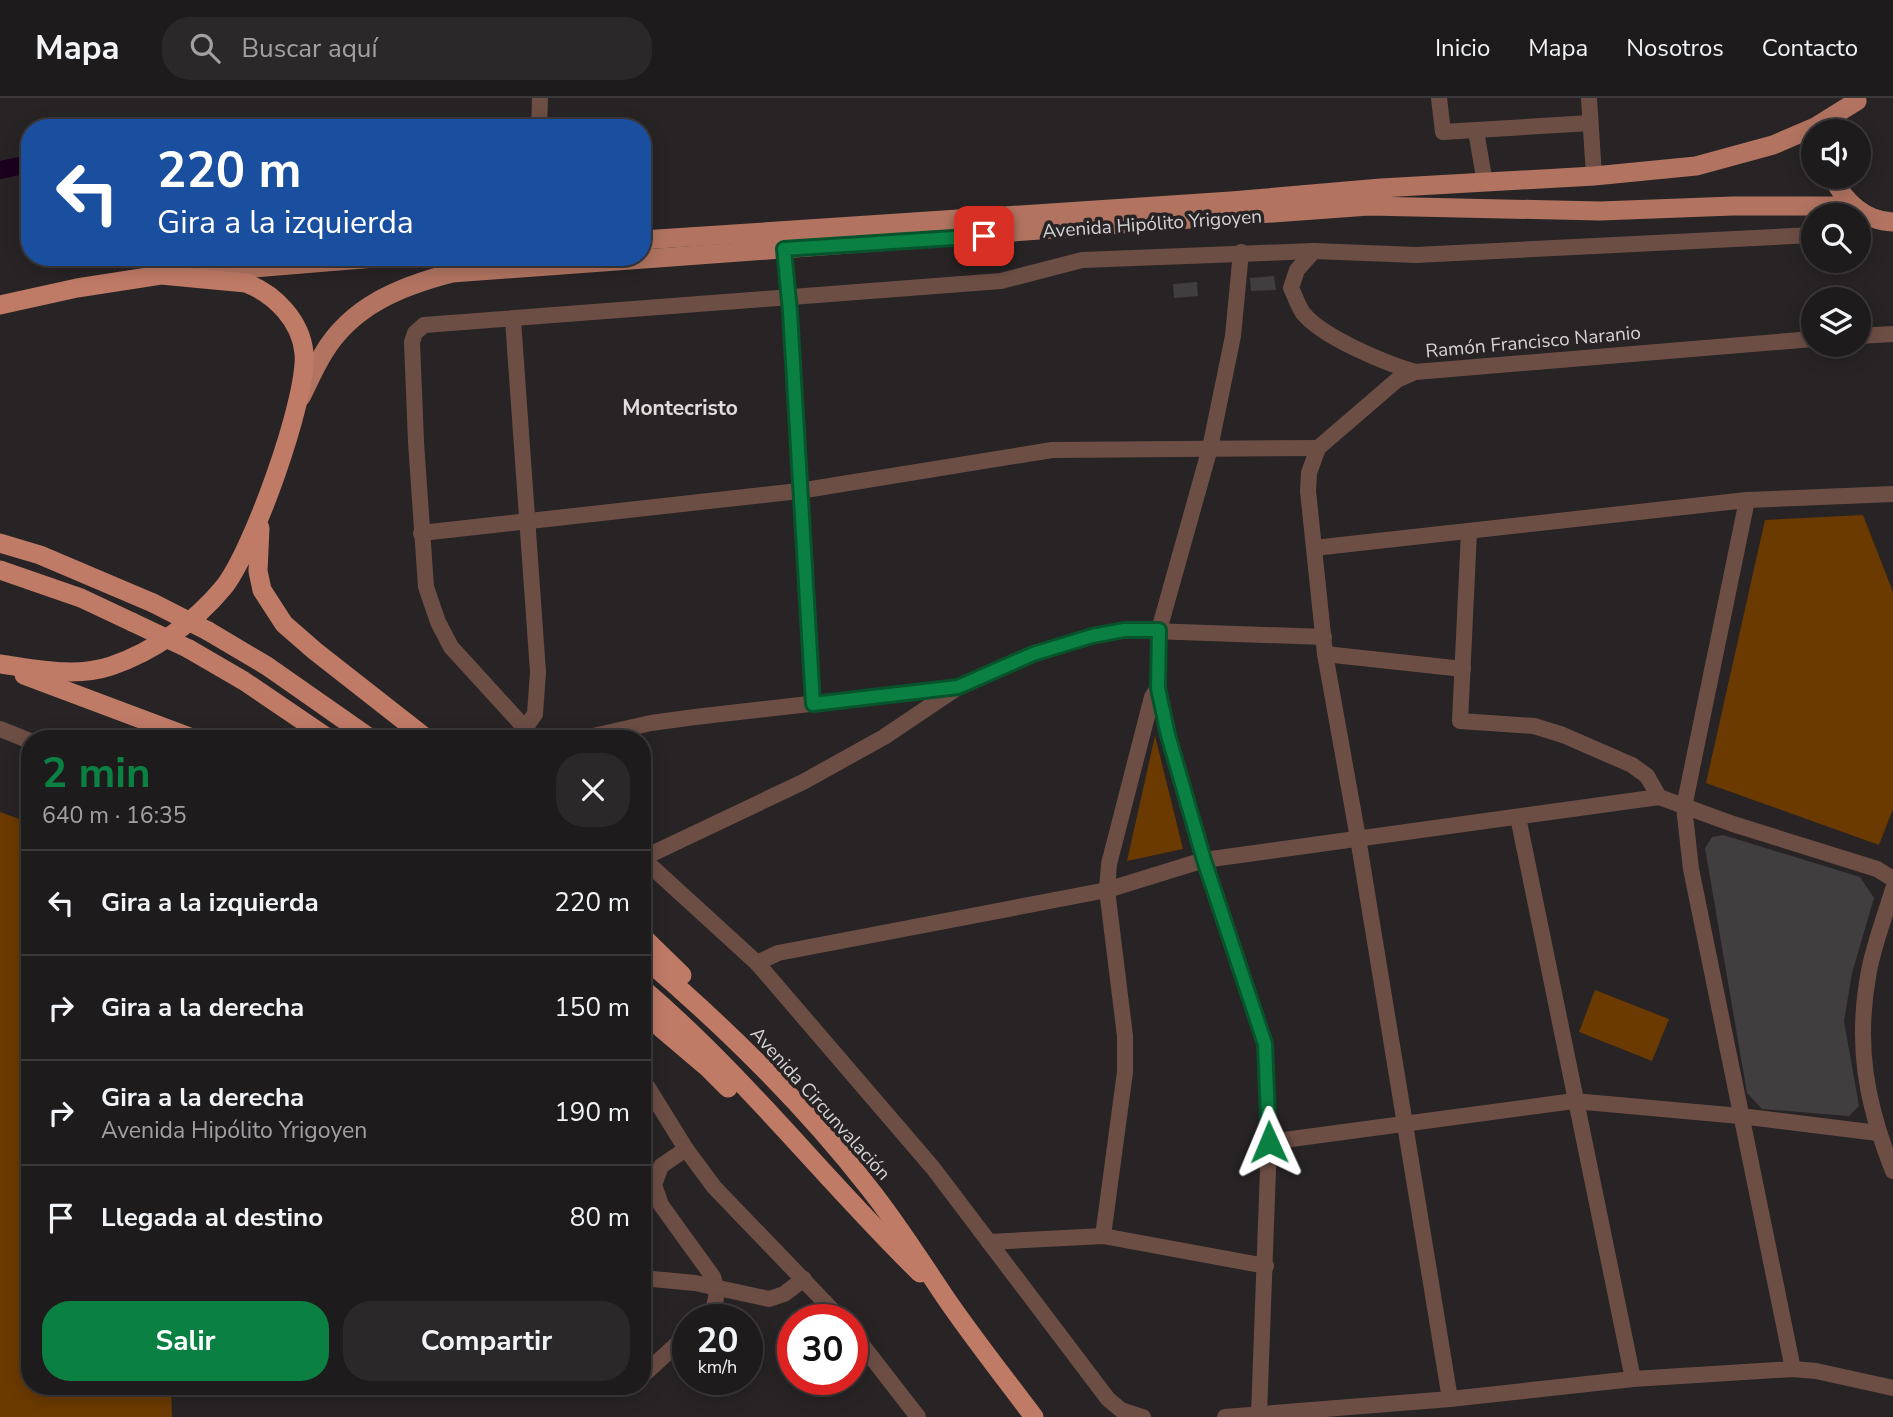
<!DOCTYPE html>
<html lang="es">
<meta charset="utf-8">
<style>
:root{--surface:#1e1b1c;--page:#2b2829;--text:#f1f3f6;--muted:#a1a1a3;--line:#3c393b;--accent:#0b8043}
body{margin:0;font-family:"Nunito Sans",sans-serif;background:var(--page);color:var(--text);height:100vh;display:flex;flex-direction:column;font-size:26px;white-space:nowrap}
*{box-sizing:border-box;margin:0}
p{font-size:23px;color:var(--muted)}
.icon{flex:none;width:38px;height:38px;fill:none;stroke:currentColor;stroke-width:2;stroke-linecap:round;stroke-linejoin:round}
.map{position:relative;flex:1;overflow:hidden}
.sheet{position:absolute;left:21px;top:632px;width:630px;height:665px;display:flex;flex-direction:column;background:var(--surface);border-radius:28px;box-shadow:0 4px 18px #0003,0 0 0 2px var(--line)}
.sheet>*{flex:none}
.top-card{position:absolute;left:21px;top:21px;width:630px;height:147px;border-radius:28px;box-shadow:0 4px 18px #0003,0 0 0 2px var(--line);background:#1a4fa0;color:#fff;overflow:hidden}
.tools{position:absolute;left:1801px;top:21px;display:grid;gap:14px}
.tools a{display:grid;place-items:center;width:70px;height:70px;border-radius:50%;background:var(--surface);box-shadow:0 4px 18px #0003,0 0 0 2px var(--line);font-size:35px}
.speed{position:absolute;left:672px;top:1206px;display:flex;gap:14px;font-size:35px;font-weight:700;text-align:center}
.speed>*{display:grid;place-content:center;width:91px;height:91px;border-radius:50%;background:var(--surface);box-shadow:0 4px 18px #0003,0 0 0 2px var(--line);line-height:1}
.speed small{font-size:18px;font-weight:400}
.speed .limit{border:10px solid #d22;background:#fff;color:#111}
.pin{position:absolute;display:grid;place-items:center;width:60px;height:60px;color:#fff;margin:-30px;border-radius:14px;box-shadow:0 4px 10px #0006}
.me{position:absolute;width:77px;margin:-38px;rotate:359deg;stroke-linejoin:round;filter:drop-shadow(0 0 5px #0008)}
.turn{display:flex;align-items:center;gap:24px;height:147px;padding:0 21px;font-size:32px}
.turn .icon{width:91px;height:91px;stroke-width:2.5}
.turn b{display:block;font-size:49px;line-height:60px}
.round{display:grid;place-items:center;flex:none;width:74px;height:74px;border-radius:28px;background:var(--page)}
.headline{display:flex;align-items:center;justify-content:space-between;height:119px;padding:0 21px}
h1{font-size:42px;font-weight:700;line-height:52px;color:var(--accent)}
.button{display:flex;gap:14px;margin-top:auto;padding:14px 21px}
.button a{flex:1;height:80px;border-radius:28px;background:var(--accent);color:#fff;font-size:28px;font-weight:700;line-height:80px;text-align:center}
.button a+a{background:var(--page);color:var(--text)}
ul{padding:0;list-style:none}
li{display:flex;align-items:center;gap:21px;height:105px;padding:0 21px;border-top:2px solid var(--line)}
li div{flex:1}
li b{display:block;font-size:26px}
li em{font-style:normal}
header{display:flex;align-items:center;gap:42px;box-sizing:border-box;height:98px;padding:0 35px;background:var(--surface);border-bottom:2px solid var(--line)}
header strong{font-size:33px}
nav{display:flex;gap:38px;margin-inline-start:auto;font-size:24px}
.search{width:490px;height:63px;background:var(--page);display:flex;align-items:center;gap:18px;box-sizing:border-box;padding:0 24px;border-radius:28px;color:var(--muted);font-size:26px}
.map>svg:first-child{display:block}
.green{fill:#6b3a00}
.lines{fill:none;stroke-linecap:round;stroke-linejoin:round}
.canal{stroke:#1c001f;stroke-width:18}
.building{fill:#413e3f}
.minor{stroke:#6d4e45;stroke-width:16}
.primary{stroke:#b27461;stroke-width:19}
.trunk{stroke:#c07b67;stroke-width:19}
.trunk-bridge{stroke:#c07b67;stroke-width:19}
.route-casing{stroke:#07532c;stroke-width:18}
.route{stroke:#0b8043;stroke-width:12}
.labels{text-anchor:middle;stroke-width:7;stroke-linejoin:round;paint-order:stroke}
.street-label{font-size:19px;fill:#d4d2d2;stroke:#282425}
.neighbourhood-label{font-size:21px;font-weight:bold;fill:#e2dddd;stroke:#282425}
</style>
<header>
<strong>Mapa</strong>
<div class="search"><svg class="icon" aria-label="search" viewBox="0 0 24 24"><circle cx="10" cy="10" r="6"/><path d="M15 15l6 6"/></svg>Buscar aquí</div>
<nav><a>Inicio</a><a>Mapa</a><a>Nosotros</a><a>Contacto</a></nav>
</header>
<div class="map">
<svg width="1893" height="1319" viewBox="0 0 1893 1319">
<rect width="100%" height="100%" fill="#282425"/>
<g class="green">
<path d="M1863,417L1893,494V711L1879,747L1706,685L1765,422Z"/>
<path d="M1155,638L1183,751L1127,763Z"/>
<path d="M0,714L30,725V1288H171L172,1319H0Z"/>
<path d="M1595,892L1669,921L1652,963L1579,934Z"/>
</g>
<g class="lines">
<path class="canal" d="M0,72L30,66"/>
</g>
<g class="building">
<path d="M1274,178L1276,192L1251,193L1250,180Z"/>
<path d="M1197,184L1198,198L1174,200L1173,186Z"/>
<path d="M1723,737L1860,779L1874,800L1852,875L1844,923L1859,1008L1849,1018L1762,1011L1747,995L1705,750L1712,739Z"/>
</g>
<g class="lines">
<g class="minor">
<path d="M1439,0L1443,34L1590,25"/>
<path d="M1589,0L1594,78"/>
<path d="M539,30L540,0"/>
<path d="M1476,33L1485,85"/>
<path d="M784,151L790,213L813,606"/>
<path d="M1314,153L1297,172L1291,190C1295,198 1298,208 1303,215C1322,239 1385,265 1415,274L1813,241"/>
<path d="M1241,154L1233,238L1210,350L1159,532L1158,590L1168,637L1204,762L1265,946L1269,1044L1259,1317"/>
<path d="M513,222L538,574L535,616L525,630"/>
<path d="M1858,238L1893,236"/>
<path d="M1415,274L1397,282L1318,350L1309,375L1308,393L1325,556L1358,740L1450,1301"/>
<path d="M1747,402L1684,709L1691,771L1793,1271"/>
<path d="M1469,434L1460,623L1534,628L1563,637L1632,667L1647,678L1659,699"/>
<path d="M421,435L799,393L1052,352L1318,350"/>
<path d="M1314,450L1747,402L1893,396"/>
<path d="M1325,556L1463,571"/>
<path d="M0,631L30,643"/>
<path d="M534,640L451,549L438,524L426,489L416,344L412,244L415,235L424,227L1001,183L1082,162L1314,153L1416,157L1813,137"/>
<path d="M584,640L651,625L695,619L959,589L1033,556L1092,538L1123,532L1324,539"/>
<path d="M1518,719L1633,1281"/>
<path d="M642,760L757,865L778,855L1107,792L1204,762L1659,699L1733,726L1877,771L1893,781"/>
<path d="M643,760L803,684L884,639L954,592"/>
<path d="M1893,791C1885,818 1874,846 1869,873C1855,946 1866,1005 1893,1073"/>
<path d="M757,865L933,1070L1108,1301L1121,1312L1143,1319"/>
<path d="M642,980L686,1051L714,1089L842,1222"/>
<path d="M1269,1044L1574,1003L1740,1018L1878,1035"/>
<path d="M686,1051L661,1068L654,1087L661,1107L713,1179C719,1196 717,1209 704,1222"/>
<path d="M1103,1138L1125,974V938L1107,792L1109,766L1152,599L1158,590"/>
<path d="M989,1144L1103,1138L1266,1168"/>
<path d="M642,1180L695,1185L769,1201L784,1196L804,1181"/>
<path d="M852,1234L918,1319"/>
<path d="M642,1278L688,1236"/>
<path d="M1225,1319L1450,1301L1633,1281L1793,1271L1816,1273L1893,1290"/>
</g>
<g class="primary">
<path d="M1833,79C1844,104 1865,123 1893,124"/>
<path d="M642,142L1231,103L1381,90L1594,78L1696,68L1773,47L1815,29L1857,3"/>
<path d="M192,175L387,159"/>
<path d="M301,299C308,285 315,269 323,256C351,208 401,188 452,175L1369,108L1600,113L1733,108H1852"/>
</g>
<g class="trunk">
<path d="M0,207L77,190L161,177L246,185C275,196 301,223 304,255C308,300 252,455 223,490C195,524 153,554 111,568C75,580 36,571 0,566"/>
<path d="M260,430L258,473L262,492L284,526L315,553L426,640"/>
<path d="M0,445L40,457L153,505"/>
<path d="M0,472L81,500L132,524"/>
<path d="M208,533L267,568L370,640"/>
<path d="M189,551L244,583L328,640"/>
<path d="M24,577L192,640"/>
<path d="M642,838L682,877"/>
<path d="M642,858C724,928 803,1005 869,1090C897,1125 920,1162 945,1199C973,1240 1004,1279 1034,1319"/>
<path d="M642,890C744,977 825,1082 920,1175"/>
<path d="M642,914L708,970L728,990"/>
</g>
<g class="trunk-bridge">
<path d="M153,505L208,533"/>
<path d="M132,524L189,551"/>
</g>
</g>
<g class="lines">
<g class="route-casing">
<path id="route" d="M984,138L784,151L790,214L813,606L958,589L1033,556L1092,538L1124,532H1159L1158,590L1168,637L1204,762L1265,946L1269,1044"/>
</g>
<use href="#route" class="route"/>
</g>
<g class="labels">
<g class="street-label">
<text transform="translate(1152 125) rotate(-4)" y="7">Avenida Hipólito Yrigoyen</text>
<text transform="translate(1533 243) rotate(-5)" y="7">Ramón Francisco Naranio</text>
<text transform="translate(821 1005) rotate(48)" y="7">Avenida Circunvalación</text>
</g>
<g class="neighbourhood-label">
<text x="680" y="317">Montecristo</text>
</g>
</g>
</svg>
<div class="tools">
<a><svg class="icon" aria-label="sound" viewBox="0 0 24 24"><path d="M4 9h4l5-4v14l-5-4H4zM17 9q2 3 0 6"/></svg></a>
<a><svg class="icon" aria-label="search" viewBox="0 0 24 24"><circle cx="10" cy="10" r="6"/><path d="M15 15l6 6"/></svg></a>
<a><svg class="icon" aria-label="layers" viewBox="0 0 24 24"><path d="M12 4l9 5-9 5-9-5zM3 14l9 5 9-5"/></svg></a>
</div>
<div class="speed"><div>20<small>km/h</small></div><div class="limit">30</div></div>
<div class="pin" style="left:984px;top:138px;background:#d93025"><svg class="icon" aria-label="arrive" viewBox="0 0 24 24"><path d="M6 21V4h12l-3 4 3 4H6"/></svg></div>
<svg class="me" style="left:1269px;top:1044px" viewBox="-20 -20 40 40"><path d="M0-17L14 15 0 8-14 15z" fill="#0b8043" stroke="#fff" stroke-width="4"/></svg>
<div class="top-card">
<div class="turn"><svg class="icon" aria-label="left" viewBox="0 0 24 24"><path d="M17 20v-9H6M10 6l-5 5 5 5"/></svg><div><b>220 m</b>Gira a la izquierda</div></div>
</div>
<section class="sheet">
<div class="headline"><div><h1>2 min</h1><p>640 m · 16:35</p></div><a class="round"><svg class="icon" aria-label="close" viewBox="0 0 24 24"><path d="M6 6l12 12M18 6L6 18"/></svg></a></div>
<ul>
<li><svg class="icon" aria-label="left" viewBox="0 0 24 24"><path d="M17 20v-9H6M10 6l-5 5 5 5"/></svg><div><b>Gira a la izquierda</b></div><em>220 m</em></li>
<li><svg class="icon" aria-label="right" viewBox="0 0 24 24"><path d="M7 20v-9h11M14 6l5 5-5 5"/></svg><div><b>Gira a la derecha</b></div><em>150 m</em></li>
<li><svg class="icon" aria-label="right" viewBox="0 0 24 24"><path d="M7 20v-9h11M14 6l5 5-5 5"/></svg><div><b>Gira a la derecha</b><p>Avenida Hipólito Yrigoyen</p></div><em>190 m</em></li>
<li><svg class="icon" aria-label="arrive" viewBox="0 0 24 24"><path d="M6 21V4h12l-3 4 3 4H6"/></svg><div><b>Llegada al destino</b></div><em>80 m</em></li>
</ul>
<div class="button"><a>Salir</a><a>Compartir</a></div>
</section>
</div>
